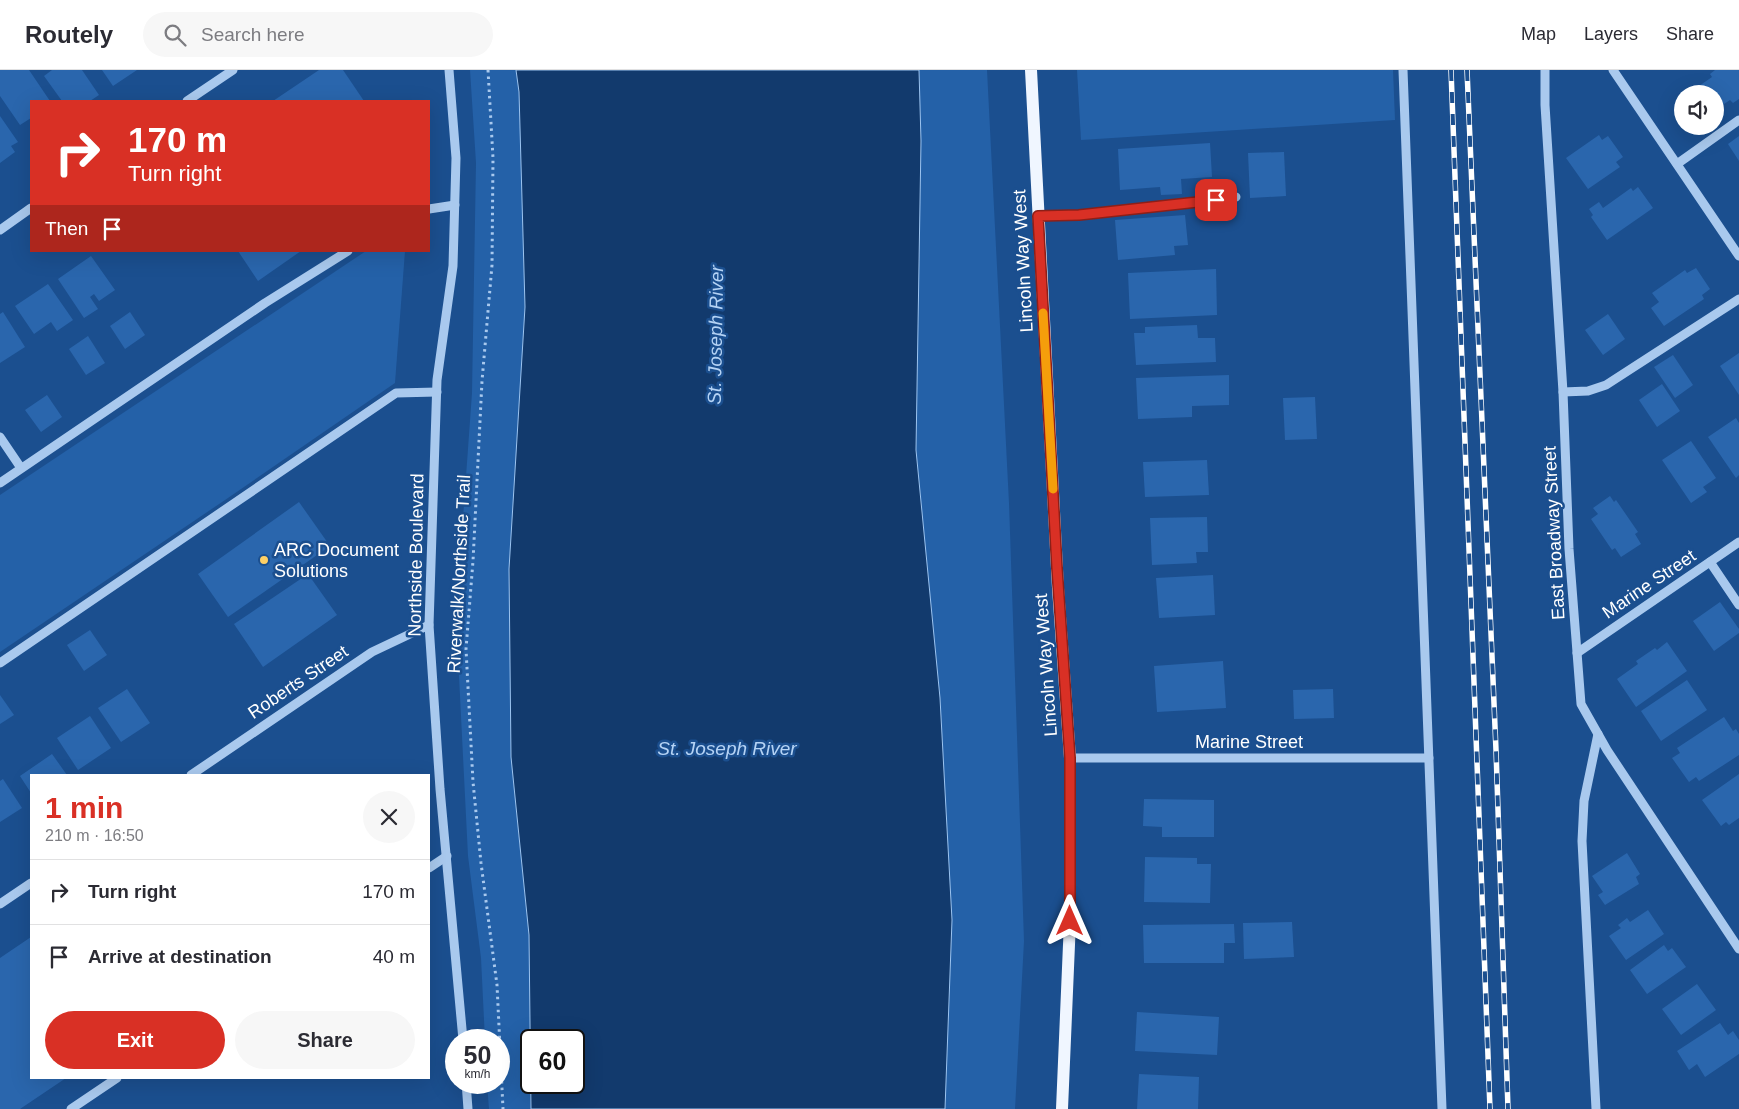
<!DOCTYPE html>
<meta charset="utf-8">
<style>
:root{--surface:#fff;--page:#f7f7f7;--text:#2b2b33;--muted:#7c7c81;--line:#e1e1e2;--accent:#d93025}
body{margin:0;font-family:Helvetica,sans-serif;background:var(--page);color:var(--text);height:100vh;display:flex;flex-direction:column;font-size:19px;white-space:nowrap}
*{box-sizing:border-box;margin:0}
p{font-size:16px;color:var(--muted)}
.icon{flex:none;width:28px;height:28px;fill:none;stroke:currentColor;stroke-width:2;stroke-linecap:round;stroke-linejoin:round}
.map{position:relative;flex:1;overflow:hidden}
.panel{position:absolute;left:30px;top:704px;width:400px;height:305px;display:flex;flex-direction:column;background:var(--surface);border-radius:0px;box-shadow:0 5px 20px #0002}
.panel>*{flex:none}
.top-card{position:absolute;left:30px;top:30px;width:400px;height:152px;border-radius:0px;box-shadow:0 5px 20px #0002;background:#d93025;color:#fff;overflow:hidden}
.fabs{position:absolute;left:1674px;top:15px;display:grid;gap:10px}
.fabs a{display:grid;place-items:center;width:50px;height:50px;border-radius:50%;background:var(--surface);box-shadow:0 5px 20px #0002;font-size:25px}
.speed{position:absolute;left:445px;top:959px;display:flex;gap:10px;font-size:25px;font-weight:700;text-align:center}
.speed>*{display:grid;place-content:center;width:65px;height:65px;border-radius:50%;background:var(--surface);box-shadow:0 5px 20px #0002;line-height:1}
.speed small{font-size:12px;font-weight:400}
.speed .limit{border:2px solid #111;border-radius:8px;background:#fff;color:#111}
.pin{position:absolute;display:grid;place-items:center;width:42px;height:42px;color:#fff;margin:-21px;border-radius:10px;box-shadow:0 2px 8px #0006}
.me{position:absolute;width:55px;margin:-28px;rotate:0deg;stroke-linejoin:round;filter:drop-shadow(0 0 4px #0008)}
.turn{display:flex;align-items:center;gap:18px;height:105px;padding:0 15px;font-size:22px}
.turn .icon{width:65px;height:65px;stroke-width:2.5}
.turn b{display:block;font-size:35px;line-height:42px}
.then{display:flex;align-items:center;height:48px;padding:0 15px;background:#0003;gap:10px;font-size:19px}
.round{display:grid;place-items:center;flex:none;width:52px;height:52px;border-radius:26px;background:var(--page)}
.summary{display:flex;align-items:center;justify-content:space-between;height:85px;padding:0 15px}
h1{font-size:30px;font-weight:700;line-height:38px;color:var(--accent)}
.button{display:flex;gap:10px;margin-top:auto;padding:10px 15px}
.button a{flex:1;height:58px;border-radius:30px;background:var(--accent);color:#fff;font-size:20px;font-weight:700;line-height:58px;text-align:center}
.button a+a{background:var(--page);color:var(--text)}
ul{padding:0;list-style:none}
li{display:flex;align-items:center;gap:15px;height:65px;padding:0 15px;border-top:1px solid var(--line)}
li div{flex:1}
li b{display:block;font-size:19px}
li em{font-style:normal}
header{display:flex;align-items:center;gap:30px;box-sizing:border-box;height:70px;padding:0 25px;background:var(--surface);border-bottom:1px solid var(--line)}
header strong{font-size:24px}
nav{display:flex;gap:28px;margin-inline-start:auto;font-size:18px}
.search{width:350px;height:45px;background:var(--page);display:flex;align-items:center;gap:12px;box-sizing:border-box;padding:0 18px;border-radius:28px;color:var(--muted);font-size:19px}
.map>svg:first-child{display:block}
.green{fill:#2461a8}
.water{fill:#123a6d;stroke:#9cc4f0;fill-rule:evenodd}
.building{fill:#2a66ad}
.lines{fill:none;stroke-linecap:round;stroke-linejoin:round}
.path{stroke:#a9c9ee;stroke-width:3;stroke-dasharray:2.5 4;stroke-linecap:butt}
.minor{stroke:#a9c9ee;stroke-width:9}
.major{stroke:#f0f6ff;stroke-width:12}
.rail-casing{stroke:#fff;stroke-width:5.5}
.rail{stroke:#1b4f8f;stroke-width:4;stroke-dasharray:11;stroke-linecap:butt}
.route-casing{stroke:#8d1f18;stroke-width:12}
.route{stroke:#d93025;stroke-width:9}
.slow{stroke:#f59e0b;stroke-width:9}
.poi-dot{fill:#ffd166;stroke:#1b4f8f;stroke-width:2}
.labels{text-anchor:middle;stroke-width:5;stroke-linejoin:round;paint-order:stroke}
.street-label{font-size:18px;fill:#fff;stroke:#1b4f8f}
.poi-label{font-size:18px;fill:#fff;stroke:#1b4f8f;text-anchor:start}
.water-label{font-size:19px;font-style:italic;fill:#b5d3f5;stroke:#1b4f8f}
</style>
<header>
<strong>Routely</strong>
<div class="search"><svg class="icon" aria-label="search" viewBox="0 0 24 24"><circle cx="10" cy="10" r="6"/><path d="M15 15l6 6"/></svg>Search here</div>
<nav><a>Map</a><a>Layers</a><a>Share</a></nav>
</header>
<div class="map">
<svg width="1739" height="1039" viewBox="0 0 1739 1039">
<rect width="100%" height="100%" fill="#1b4f8f"/>
<g class="green">
<path d="M470,0H516L519,22L525,237L509,499L511,687L529,865L531,1039H489L487,1013L499,1012V970H485L481,888L468,786L456,546L472,323L476,93Z"/>
<path d="M919,0H987L1009,433L1024,871L1015,1039H945L952,850L940,628L916,380L921,71Z"/>
<path d="M1077,0H1393L1395,50L1081,70Z"/>
<path d="M366,181H405L395,313L225,430L0,582V425Z"/>
</g>
<path class="water" d="M516,0H919L921,71L916,380L940,628L952,850L945,1039H531L529,865L511,687L509,499L525,237L519,22ZM531,970H574V1012H531Z"/>
<g class="building">
<path d="M0,0H29L50,31H31V48L20,55L0,26Z"/>
<path d="M52,0H82L99,25L90,31H62L44,6Z"/>
<path d="M102,0H137L113,16Z"/>
<path d="M319,0H343L364,31H273Z"/>
<path d="M1715,0H1739V29L1733,33L1730,30L1715,40V24H1696L1702,19L1699,16L1712,7L1710,4Z"/>
<path d="M0,46L18,72L11,76L15,82L0,93Z"/>
<path d="M1599,65L1602,70L1608,66L1623,87L1616,92L1620,97L1588,119L1566,88Z"/>
<path d="M1739,66V91L1728,74Z"/>
<path d="M1210,73L1212,107L1181,109L1182,124L1161,125L1160,117L1120,120L1118,79Z"/>
<path d="M1284,82L1286,126L1250,128L1248,83Z"/>
<path d="M1638,117L1653,138L1607,170L1591,147L1593,145L1589,139L1599,132L1603,138L1631,118L1633,121Z"/>
<path d="M1185,145L1188,175L1174,176L1175,185L1118,190L1115,150Z"/>
<path d="M238,181H301L258,211Z"/>
<path d="M91,186L115,220L99,231L94,224L90,227L98,239L84,248L58,209Z"/>
<path d="M1696,198L1710,219L1702,225L1704,229L1664,256L1651,238L1659,232L1652,223L1685,200L1687,203Z"/>
<path d="M1216,199L1217,245L1130,249L1128,203Z"/>
<path d="M48,214L73,250L57,261L51,252L34,264L15,236Z"/>
<path d="M3,242L25,277L0,293V244Z"/>
<path d="M130,242L145,265L125,279L110,256Z"/>
<path d="M1608,244L1625,269L1603,285L1585,260Z"/>
<path d="M1197,255L1198,268H1215L1216,292L1136,295L1134,263H1145V257Z"/>
<path d="M88,266L105,293L86,305L69,279Z"/>
<path d="M1739,283V325L1720,296Z"/>
<path d="M1673,285L1693,315L1675,328L1654,297Z"/>
<path d="M1229,305V335L1192,336V347L1138,349L1136,308Z"/>
<path d="M1662,314L1680,341L1657,357L1639,330Z"/>
<path d="M47,325L62,347L41,362L25,340Z"/>
<path d="M1315,327L1317,369L1285,370L1283,328Z"/>
<path d="M1736,348L1739,353V405L1736,408L1708,367Z"/>
<path d="M1691,371L1716,408L1703,417L1707,422L1691,433L1662,390Z"/>
<path d="M1207,390L1209,425L1145,427L1143,392Z"/>
<path d="M1610,426L1614,432L1616,430L1638,462L1635,464L1641,474L1621,487L1615,478L1612,480L1591,449L1598,444L1593,438Z"/>
<path d="M299,432L330,476L228,547L198,504Z"/>
<path d="M1207,447L1208,482H1196L1197,493L1152,495L1150,448Z"/>
<path d="M308,504L337,545L263,597L234,554Z"/>
<path d="M1213,505L1215,545L1159,548L1156,508Z"/>
<path d="M1720,532L1739,559V563L1714,581L1693,551Z"/>
<path d="M90,560L107,585L84,601L67,575Z"/>
<path d="M1667,572L1687,601L1636,637L1617,609L1638,594L1636,591L1655,578L1657,580Z"/>
<path d="M1223,591L1226,638L1157,642L1154,596Z"/>
<path d="M1687,610L1707,640L1661,671L1641,641Z"/>
<path d="M127,619L150,653L121,672L98,638Z"/>
<path d="M1333,619L1334,648L1294,649L1293,620Z"/>
<path d="M0,625L14,645L0,654Z"/>
<path d="M90,646L111,678L78,700L57,668Z"/>
<path d="M1724,647L1733,661L1736,659L1739,664V685L1699,711L1696,707L1689,712L1672,688L1680,683L1677,678Z"/>
<path d="M52,684L67,705H31V723L20,706Z"/>
<path d="M1739,704V748L1729,755L1726,752L1721,756L1702,730Z"/>
<path d="M3,709L22,738L0,752V711Z"/>
<path d="M1144,729L1214,730V767H1162V757L1143,756Z"/>
<path d="M1627,783L1640,804L1636,807L1639,814L1605,835L1598,825L1603,822L1592,806Z"/>
<path d="M1145,787L1197,788V794H1211L1210,833L1144,832Z"/>
<path d="M1648,840L1664,864L1626,890L1609,866L1621,858L1618,855L1627,848L1630,852Z"/>
<path d="M1292,852L1294,887L1244,889L1243,853Z"/>
<path d="M1234,854L1235,873H1224V893H1144L1143,855Z"/>
<path d="M31,867V1008H66L20,1039H0V888Z"/>
<path d="M1664,875L1668,881L1672,878L1686,897L1647,924L1630,900Z"/>
<path d="M1697,914L1716,940L1681,965L1662,939Z"/>
<path d="M1137,942L1219,947L1217,985L1135,981Z"/>
<path d="M1720,953L1728,965L1733,961L1739,970V984L1705,1007L1697,994L1689,1000L1677,981Z"/>
<path d="M1139,1004L1199,1007L1198,1039H1137Z"/>
</g>
<g class="lines">
<path class="path" d="M488,0L493,88L492,195L482,311L473,491L466,579L473,712L481,793L497,915L503,1039"/>
<g class="minor">
<path d="M449,0L456,88L453,196L437,310L429,555L440,719L463,970"/>
<path d="M1403,0L1442,1039"/>
<path d="M1545,0V35L1563,322L1569,479L1581,634L1607,680L1739,879"/>
<path d="M1613,0L1739,186"/>
<path d="M187,31L233,0"/>
<path d="M1677,94L1739,50"/>
<path d="M429,139L455,135"/>
<path d="M1038,146L1079,145L1236,127"/>
<path d="M0,160L31,138"/>
<path d="M1563,322L1588,321L1606,315L1739,229"/>
<path d="M0,367L21,398"/>
<path d="M0,413L265,233L348,181"/>
<path d="M1710,492L1739,535"/>
<path d="M1577,583L1739,472"/>
<path d="M0,593L396,323L437,322"/>
<path d="M1070,688H1429"/>
<path d="M191,705L372,582L429,555"/>
<path d="M429,798L447,786"/>
<path d="M0,834L31,813"/>
<path d="M466,1012L468,1039"/>
<path d="M71,1039L117,1008"/>
<path d="M1596,1039L1582,771L1584,731L1598,664"/>
</g>
<path class="major" d="M1031,0L1058,518L1070,688V851L1062,1039"/>
<g class="rail-casing">
<g id="rail">
<path d="M1451,0L1490,1039"/>
<path d="M1467,0L1496,680L1508,1039"/>
</g>
</g>
<use href="#rail" class="rail"/>
</g>
<g class="lines">
<g class="route-casing">
<path id="route" d="M1070,851V688L1057,498L1038,146L1079,145L1216,130"/>
</g>
<use href="#route" class="route"/>
<path class="slow" d="M1043,243L1053,419"/>
</g>
<circle class="poi-dot" cx="264" cy="490" r="5"/>
<g class="labels">
<g class="street-label">
<text transform="translate(1023 191) rotate(-93)" y="6">Lincoln Way West</text>
<text transform="translate(1554 463) rotate(-93)" y="6">East Broadway Street</text>
<text transform="translate(416 485) rotate(-89)" y="6">Northside Boulevard</text>
<text transform="translate(459 504) rotate(-87)" y="6">Riverwalk/Northside Trail</text>
<text transform="translate(1649 514) rotate(-34)" y="6">Marine Street</text>
<text transform="translate(1046 595) rotate(-94)" y="6">Lincoln Way West</text>
<text transform="translate(298 612) rotate(-34)" y="6">Roberts Street</text>
<text x="1249" y="678">Marine Street</text>
</g>
<g class="poi-label">
<text x="274" y="486">ARC Document<tspan x="274" dy="21">Solutions</tspan></text>
</g>
<g class="water-label">
<text transform="translate(715 265) rotate(-89)" y="7">St. Joseph River</text>
<text x="727" y="685">St. Joseph River</text>
</g>
</g>
</svg>
<div class="fabs">
<a><svg class="icon" aria-label="sound" viewBox="0 0 24 24"><path d="M4 9h4l5-4v14l-5-4H4zM17 9q2 3 0 6"/></svg></a>
</div>
<div class="speed"><div>50<small>km/h</small></div><div class="limit">60</div></div>
<div class="pin" style="left:1216px;top:130px;background:#d93025"><svg class="icon" aria-label="arrive" viewBox="0 0 24 24"><path d="M6 21V4h12l-3 4 3 4H6"/></svg></div>
<svg class="me" style="left:1070px;top:851px" viewBox="-20 -20 40 40"><path d="M0-17L14 15 0 8-14 15z" fill="#d93025" stroke="#fff" stroke-width="4"/></svg>
<div class="top-card">
<div class="turn"><svg class="icon" aria-label="right" viewBox="0 0 24 24"><path d="M7 20v-9h11M14 6l5 5-5 5"/></svg><div><b>170 m</b>Turn right</div></div>
<div class="then">Then<svg class="icon" aria-label="arrive" viewBox="0 0 24 24"><path d="M6 21V4h12l-3 4 3 4H6"/></svg></div>
</div>
<section class="panel">
<div class="summary"><div><h1>1 min</h1><p>210 m · 16:50</p></div><a class="round"><svg class="icon" aria-label="close" viewBox="0 0 24 24"><path d="M6 6l12 12M18 6L6 18"/></svg></a></div>
<ul>
<li><svg class="icon" aria-label="right" viewBox="0 0 24 24"><path d="M7 20v-9h11M14 6l5 5-5 5"/></svg><div><b>Turn right</b></div><em>170 m</em></li>
<li><svg class="icon" aria-label="arrive" viewBox="0 0 24 24"><path d="M6 21V4h12l-3 4 3 4H6"/></svg><div><b>Arrive at destination</b></div><em>40 m</em></li>
</ul>
<div class="button"><a>Exit</a><a>Share</a></div>
</section>
</div>
